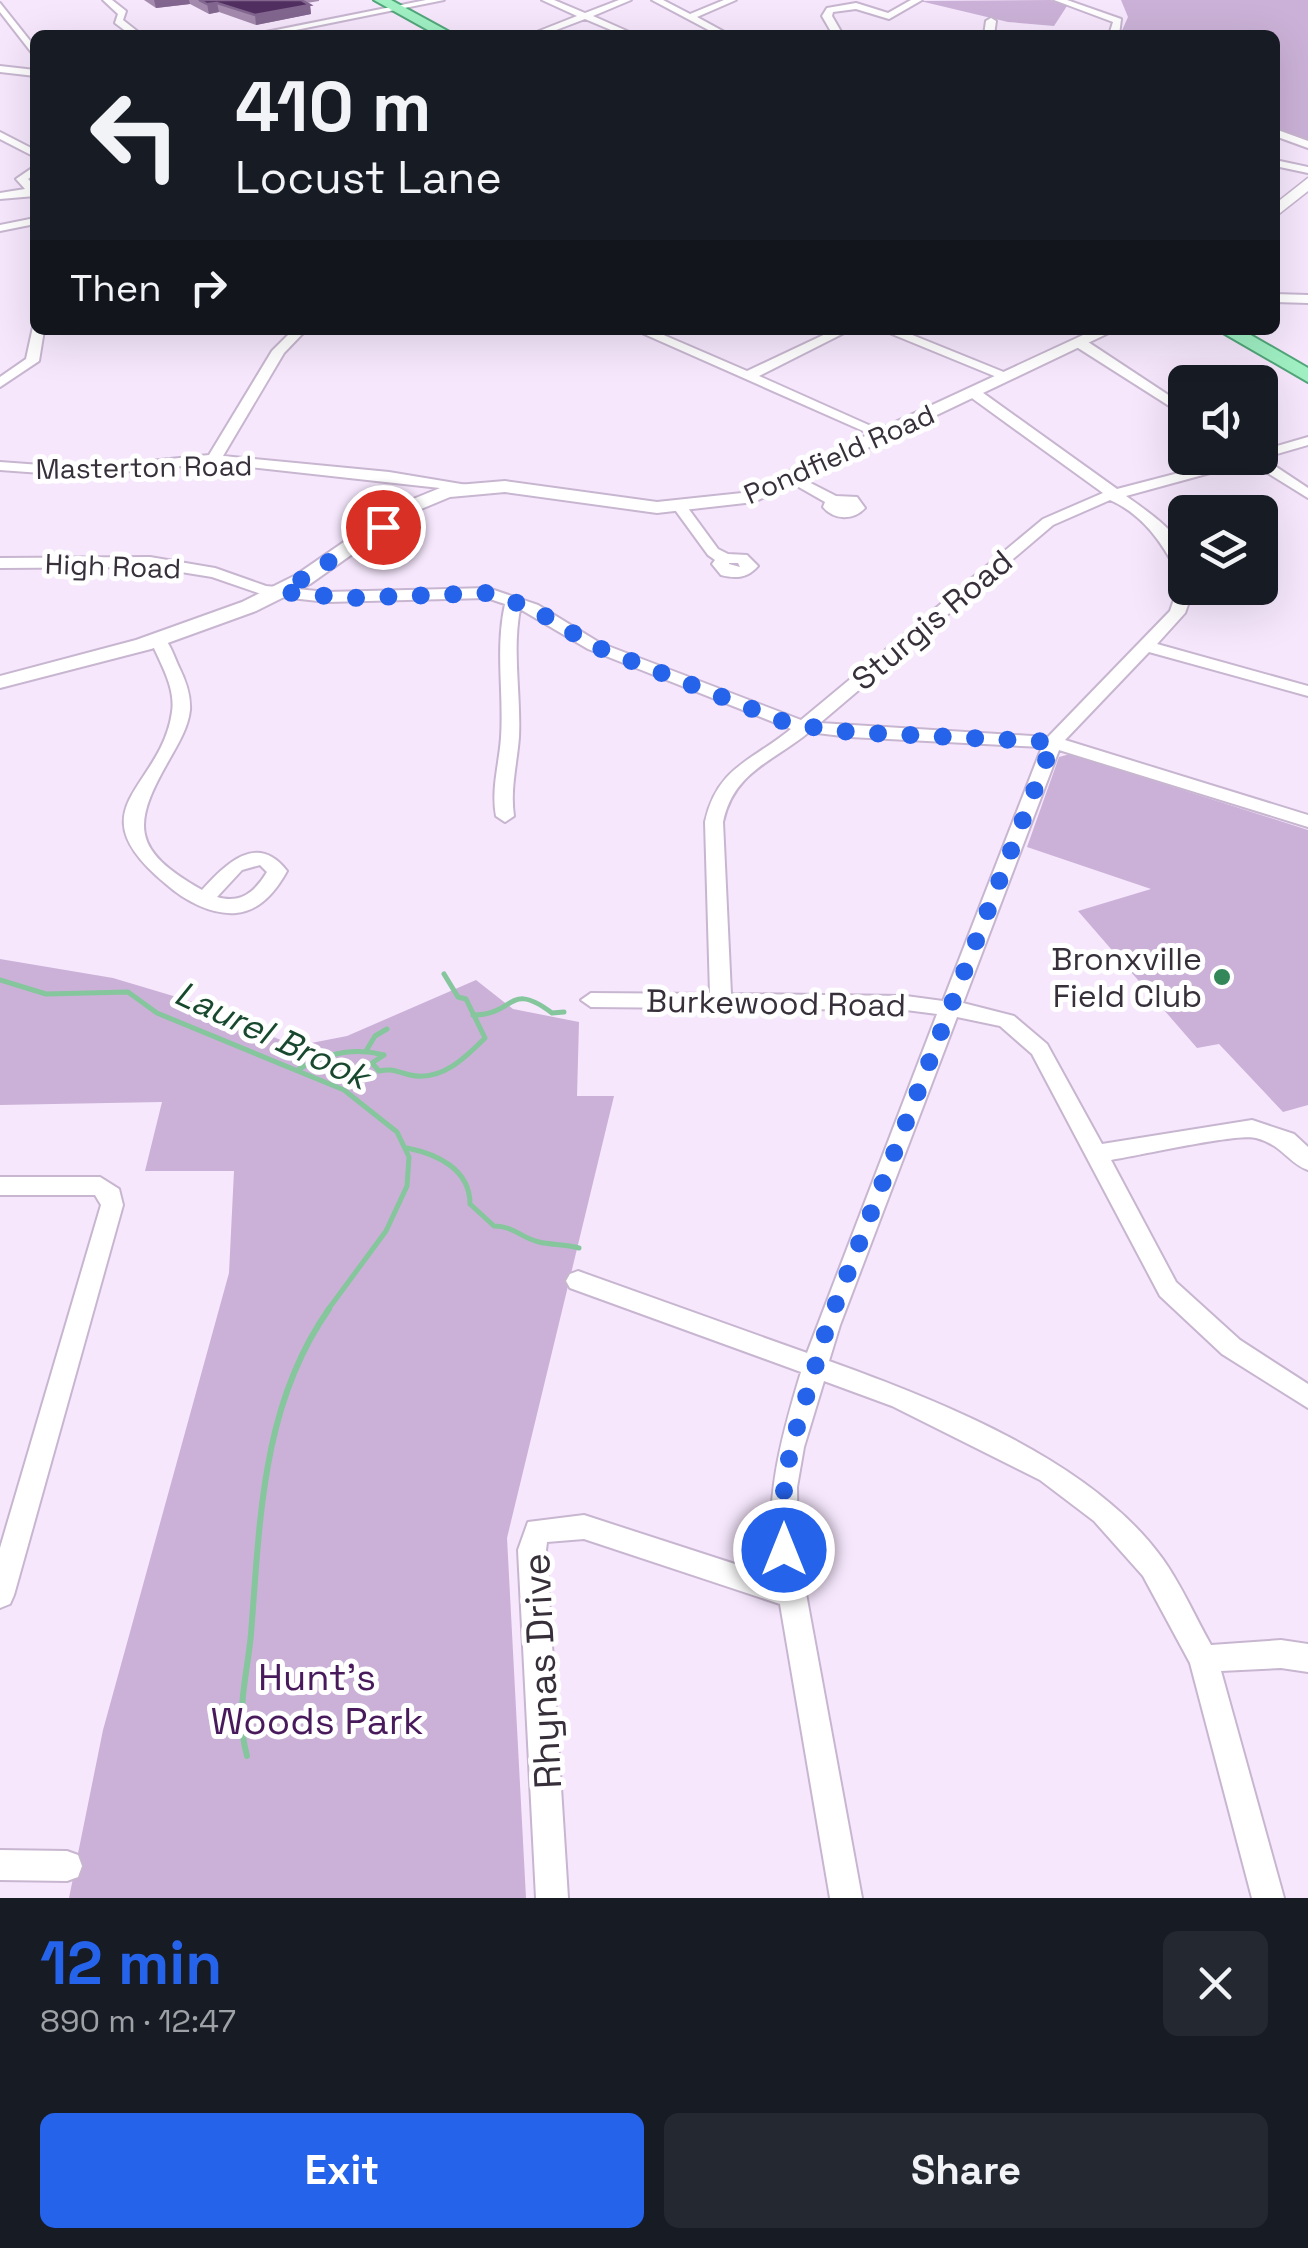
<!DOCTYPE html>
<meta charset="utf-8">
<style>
:root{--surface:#171b24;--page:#242831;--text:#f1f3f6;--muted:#9ea1a6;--accent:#2563eb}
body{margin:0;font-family:"Space Grotesk",sans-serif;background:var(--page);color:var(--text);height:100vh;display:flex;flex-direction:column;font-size:38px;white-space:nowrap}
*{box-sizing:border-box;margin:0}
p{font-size:32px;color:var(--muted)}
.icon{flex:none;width:55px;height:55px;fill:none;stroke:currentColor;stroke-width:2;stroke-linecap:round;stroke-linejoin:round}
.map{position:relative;height:1898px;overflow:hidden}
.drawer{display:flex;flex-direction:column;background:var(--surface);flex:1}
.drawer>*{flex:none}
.banner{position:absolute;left:30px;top:30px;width:1250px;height:305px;border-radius:15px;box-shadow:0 10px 40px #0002;background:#171b24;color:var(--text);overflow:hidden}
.buttons{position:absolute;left:1168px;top:365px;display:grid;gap:20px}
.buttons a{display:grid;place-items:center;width:110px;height:110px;border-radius:15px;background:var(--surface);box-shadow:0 10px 40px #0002;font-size:50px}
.pin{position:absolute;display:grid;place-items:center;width:85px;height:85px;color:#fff;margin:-42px;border:5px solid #fff;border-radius:50%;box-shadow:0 2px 10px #0007}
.me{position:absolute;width:110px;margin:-55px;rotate:0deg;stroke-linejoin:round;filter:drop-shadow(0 0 8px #0008)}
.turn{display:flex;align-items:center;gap:35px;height:210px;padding:0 40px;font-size:45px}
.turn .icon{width:130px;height:130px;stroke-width:2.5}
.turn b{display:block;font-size:70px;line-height:85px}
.then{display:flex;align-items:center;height:95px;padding:0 40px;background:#0003;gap:20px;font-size:38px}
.round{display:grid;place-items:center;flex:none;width:105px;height:105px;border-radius:15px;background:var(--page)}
.head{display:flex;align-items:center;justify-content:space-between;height:170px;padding:0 40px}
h1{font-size:60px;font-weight:700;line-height:75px;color:var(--accent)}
.button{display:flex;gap:20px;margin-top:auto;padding:20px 40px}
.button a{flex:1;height:115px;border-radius:15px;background:var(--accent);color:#fff;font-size:40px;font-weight:700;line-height:115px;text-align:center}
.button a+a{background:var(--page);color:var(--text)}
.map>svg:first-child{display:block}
.green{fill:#cbb1d7}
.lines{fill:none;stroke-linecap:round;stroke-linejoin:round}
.stream-far1{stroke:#85c69d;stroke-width:5}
.stream{stroke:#85c69d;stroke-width:6}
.minor-casing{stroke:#c8b6d0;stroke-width:4}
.tertiary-casing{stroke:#c8b6d0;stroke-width:4}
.secondary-casing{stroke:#c8b6d0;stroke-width:3}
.primary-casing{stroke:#52a67a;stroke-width:4}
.minor{fill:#fff;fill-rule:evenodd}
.tertiary{fill:#fff;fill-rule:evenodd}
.secondary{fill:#fff;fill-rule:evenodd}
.primary{fill:#a0f0c4;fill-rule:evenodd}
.wall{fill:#a48bae}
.shaded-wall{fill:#82668f}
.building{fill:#512f60;stroke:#82668f;stroke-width:2.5}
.route{stroke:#2563eb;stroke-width:18;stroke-dasharray:0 32.4}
.poi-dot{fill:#348759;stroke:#fff;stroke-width:4}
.labels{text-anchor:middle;stroke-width:10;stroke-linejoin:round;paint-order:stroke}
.far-street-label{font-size:28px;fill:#37303b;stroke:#fff}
.street-label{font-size:32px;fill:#37303b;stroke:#fff}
.poi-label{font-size:32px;fill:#37303b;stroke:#fff;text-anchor:end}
.water-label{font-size:35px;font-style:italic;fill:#18492e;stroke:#fff}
.near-street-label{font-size:38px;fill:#37303b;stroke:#fff}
.near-park-label{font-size:38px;fill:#48195b;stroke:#fff}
</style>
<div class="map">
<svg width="1308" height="1898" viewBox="0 0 1308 1898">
<rect width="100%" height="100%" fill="#f6e7fd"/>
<g class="green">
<path d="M1051,0L1067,6L1054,26L1008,22L920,1Z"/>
<path d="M1121,0H1308V142L1275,129V35H1120L1128,17Z"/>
<path d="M1070,754L1308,830V1105L1283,1112L1219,1044L1197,1048L1078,911L1151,889L1027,847L1059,757Z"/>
<path d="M0,959L113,978L190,1001L283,1041L311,1043L347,1036L476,980L513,1009L579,1022L577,1096H614L507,1538L526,1898H69L103,1730L229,1273L234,1171H145L162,1102L0,1105Z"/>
</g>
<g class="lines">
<g class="stream-far1">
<path d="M0,980L46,994L128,992L157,1013L344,1090L397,1132L409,1157L407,1186L386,1231L327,1311"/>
<path d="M473,1015C516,1015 508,980 552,1013L564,1012"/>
<path d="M366,1051L375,1036L387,1029"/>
<path d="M299,1069C325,1054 355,1047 384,1055L372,1063L379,1071C394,1068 396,1072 410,1075C441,1082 465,1058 485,1038L466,999L458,997L444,974"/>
<path d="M407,1148C437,1154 470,1169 470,1204L494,1226C514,1226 521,1238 539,1242C551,1245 565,1244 579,1248"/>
</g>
<path class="stream" d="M247,1756C235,1712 247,1678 251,1634C260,1522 261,1405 329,1309"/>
<g class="minor-casing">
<g id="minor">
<path d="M103,0H112L126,11L123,20L142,35H131L115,23L118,14Z"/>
<path d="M426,0H444L271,35H251Z"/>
<path d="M542,0H554L585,13L619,0H631L593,16L636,35H623L585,19L543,35H529L577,16Z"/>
<path d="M652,0H663L690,14L724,0H736L697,17L730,35H718Z"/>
<path d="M911,0H922L889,19L856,9L833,12L832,16L843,35H833L822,16L827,8L856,3L888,13Z"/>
<path d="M1054,0H1067L1121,19L1119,35H1109L1113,22Z"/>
<path d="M0,3L35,47V57L0,12Z"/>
<path d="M991,18L996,21L994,35H984L986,21Z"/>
<path d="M0,66L35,70V76L0,72Z"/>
<path d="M1275,129L1308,141V148L1275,136Z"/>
<path d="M0,132L35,150V157L0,139Z"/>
<path d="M1275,160L1308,167V173L1275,166Z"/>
<path d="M35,166V174L28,179L35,186V196L0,199V193L25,189L16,179Z"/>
<path d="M35,218V224L0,231V225Z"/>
<path d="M1275,294L1308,295V303L1275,302Z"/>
<path d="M33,327L44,330L39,361L0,387V377L26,359Z"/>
<path d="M293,330H306L284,353L223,456L389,472L467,485V491L214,463L82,476L0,470V462L82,468L209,455L272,351Z"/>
<path d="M635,330H652L747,371L834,330H850L759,376L891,435L879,438Z"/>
<path d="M882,330H900L1016,377L1004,380Z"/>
<path d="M1075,340H1085L1185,406V416L1075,346Z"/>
<path d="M969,390H979L1117,489L1236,458H1260V451L1308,437V445L1263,458L1308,488V498L1250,462L1126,496C1143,508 1178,532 1185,552C1187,559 1185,570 1185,577L1179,575C1163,544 1144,515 1110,500L1053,525L820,723L1048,737L1170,611L1178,588L1185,584V588H1194L1185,613L1157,644L1308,686V696L1149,652L1065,740L1308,815V827L1059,750L963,1003L1014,1016L1047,1044L1102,1144L1252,1120L1294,1134L1308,1147V1170C1288,1163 1283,1145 1256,1138C1237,1133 1137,1156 1111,1160L1176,1282L1240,1340L1308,1384V1408L1222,1354L1160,1296L1032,1054L1000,1026L957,1017L840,1325L829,1361C940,1401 1091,1460 1162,1558C1181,1584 1195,1617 1211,1645L1281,1640L1308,1644V1672L1281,1668L1221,1671L1284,1898H1252L1190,1663L1143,1576L1094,1521L1040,1480L892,1406L824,1381L804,1447L797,1487L798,1550L862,1898H830L780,1604L584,1539L547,1542L546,1550L568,1898H536L518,1550L528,1522L584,1515L775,1577C763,1504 780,1441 801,1372L570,1288L566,1281L570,1274L578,1271L807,1353L937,1014L906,1010L591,1007L581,1000L591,993L710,994L705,822C717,767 752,761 791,729L588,649L520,609C512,652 521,694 519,737C517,764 510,789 514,816L505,822L496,816C491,789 499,765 501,738C504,693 495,649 505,604L487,598L327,602L264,595L212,577L150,567L0,568V558L150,557L215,568L266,586L327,592L488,588L538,605L600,643L801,720L1043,519L1103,493L969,396ZM809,732L850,737L1042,747L943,1001L906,996L731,994L723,822C734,771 773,762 809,732Z"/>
<path d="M795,475L836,496L857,497L865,508C853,521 834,520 823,507L825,502L790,482L788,479Z"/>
<path d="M680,503L685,504L718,549L728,554L747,555L758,566C748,578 736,579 721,575L712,564L715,560L708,555L673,507ZM738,563L740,567L729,564V563Z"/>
<path d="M158,634C169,639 173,654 178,665C185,679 191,694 190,710C188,728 178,744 169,760C131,826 132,850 202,890C226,864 257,832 287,871C276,891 260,911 236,913C211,915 184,900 166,884C73,807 161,790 172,712C176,687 159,661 150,639ZM260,865L267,872C255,892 241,904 217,897L242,870Z"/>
<path d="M0,1177H100L119,1189L123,1205L14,1595L10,1604L0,1608V1548L101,1205L95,1195H0Z"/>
<path d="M0,1850L67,1851L78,1855L82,1866L78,1877L67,1881L0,1880Z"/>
</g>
</g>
<g class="tertiary-casing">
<path id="tertiary" d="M1094,330H1115L754,502L657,513L505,492L450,497L409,514L310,584L256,611L151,649L0,688V676L136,640L242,602L296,575L396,506L445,486L505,481L657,502L742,493Z"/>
</g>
<g class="secondary-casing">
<path id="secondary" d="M1308,178V191L1275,217V204Z"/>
</g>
<g class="primary-casing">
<g id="primary">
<path d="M374,0H391L455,35H437Z"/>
<path d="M1218,330H1242L1308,368V382Z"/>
</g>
</g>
<use href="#minor" class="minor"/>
<use href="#tertiary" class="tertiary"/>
<use href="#secondary" class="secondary"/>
<use href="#primary" class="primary"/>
</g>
<path class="wall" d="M144,0H319V1L307,3L310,5L311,14L256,25L219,12L209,14L190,4L156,8Z"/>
<g class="shaded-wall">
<path d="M154,0H189L190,4L156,8Z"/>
<path d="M217,3L219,12L209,14L207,4Z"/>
<path d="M310,5L311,14L256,25L255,15Z"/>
</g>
<path class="building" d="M199,0H301L310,5L255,15L217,3L207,4Z"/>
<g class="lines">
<path class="route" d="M383,527L282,592L350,598L488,593L532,608L594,646L790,724L850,732L1053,742L828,1324L791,1447L784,1487V1550"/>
</g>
<circle class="poi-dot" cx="1222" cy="977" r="10"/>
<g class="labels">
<g class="far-street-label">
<text transform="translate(839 454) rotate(-24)" y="10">Pondfield Road</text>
<text transform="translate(144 467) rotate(-1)" y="10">Masterton Road</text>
<text transform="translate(113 566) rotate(2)" y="10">High Road</text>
</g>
<g class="street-label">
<text transform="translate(932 620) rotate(-40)" y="11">Sturgis Road</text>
<text transform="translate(776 1003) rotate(1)" y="11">Burkewood Road</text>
</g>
<g class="poi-label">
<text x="1202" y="970">Bronxville<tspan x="1202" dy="37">Field Club</tspan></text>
</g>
<g class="water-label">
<text transform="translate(272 1035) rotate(25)" y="12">Laurel Brook</text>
</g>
<g class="near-street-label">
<text transform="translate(542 1671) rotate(-93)" y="13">Rhynas Drive</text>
</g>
<g class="near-park-label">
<text x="317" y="1690">Hunt's<tspan x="317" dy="44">Woods Park</tspan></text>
</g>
</g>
</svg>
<div class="buttons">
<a><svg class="icon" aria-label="sound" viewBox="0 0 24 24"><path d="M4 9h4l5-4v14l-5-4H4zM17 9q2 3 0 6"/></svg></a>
<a><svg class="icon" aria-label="layers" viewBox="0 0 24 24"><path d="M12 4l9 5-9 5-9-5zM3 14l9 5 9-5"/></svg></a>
</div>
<div class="pin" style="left:383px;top:527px;background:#d93025"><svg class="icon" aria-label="arrive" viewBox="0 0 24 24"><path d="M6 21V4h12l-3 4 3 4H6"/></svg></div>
<svg class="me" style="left:784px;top:1550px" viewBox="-20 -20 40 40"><circle r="17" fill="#2563eb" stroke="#fff" stroke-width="3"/><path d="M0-11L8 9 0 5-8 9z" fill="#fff"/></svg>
<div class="banner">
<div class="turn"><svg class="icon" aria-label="left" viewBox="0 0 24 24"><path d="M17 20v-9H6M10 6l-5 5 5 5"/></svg><div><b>410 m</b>Locust Lane</div></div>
<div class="then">Then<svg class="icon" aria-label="right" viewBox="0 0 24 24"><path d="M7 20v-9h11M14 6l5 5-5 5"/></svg></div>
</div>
</div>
<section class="drawer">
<div class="head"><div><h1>12 min</h1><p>890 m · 12:47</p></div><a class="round"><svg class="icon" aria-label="close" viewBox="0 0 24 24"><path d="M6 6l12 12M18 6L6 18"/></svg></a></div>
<div class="button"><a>Exit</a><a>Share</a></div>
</section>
